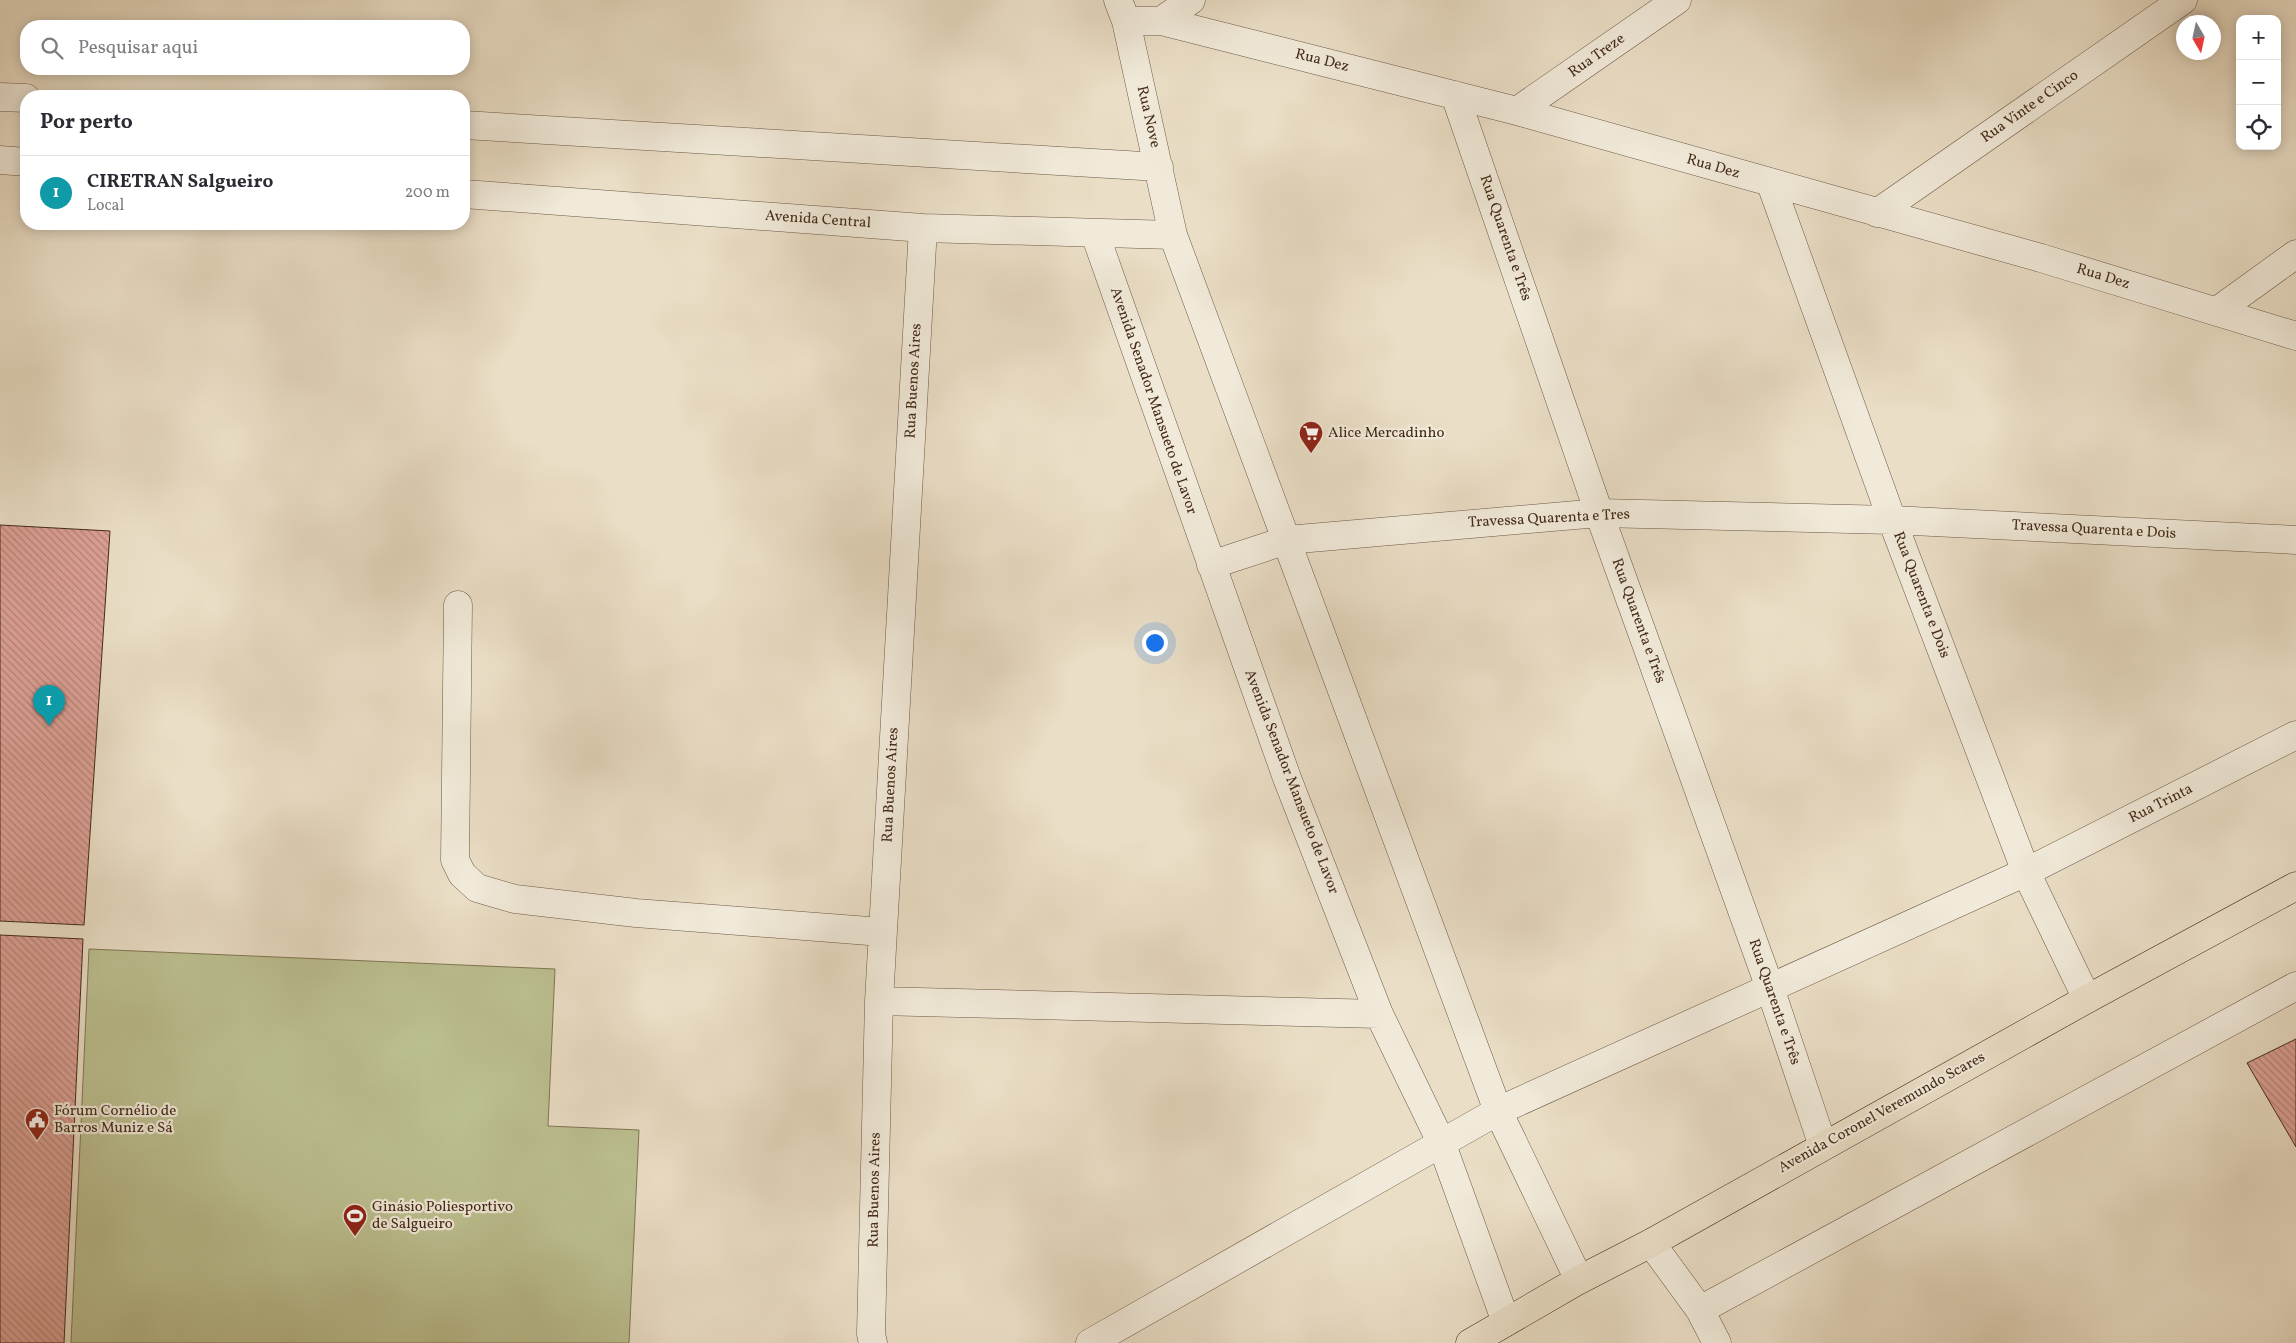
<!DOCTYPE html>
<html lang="pt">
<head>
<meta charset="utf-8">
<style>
	:root { --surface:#fff; --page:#f2f2f3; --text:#2b2b33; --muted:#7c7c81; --line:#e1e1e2; --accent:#db2777 }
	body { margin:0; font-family:Vollkorn,serif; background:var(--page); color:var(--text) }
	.controls { position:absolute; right:15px; top:15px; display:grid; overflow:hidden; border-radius:10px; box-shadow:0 2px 12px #0003 }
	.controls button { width:45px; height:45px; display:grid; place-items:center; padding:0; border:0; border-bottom:1px solid var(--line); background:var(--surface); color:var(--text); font:25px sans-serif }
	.compass { position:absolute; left:2176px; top:15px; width:45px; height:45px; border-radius:50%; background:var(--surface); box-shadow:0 2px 12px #0003; rotate:171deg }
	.you { position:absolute; left:1154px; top:642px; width:18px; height:18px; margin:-12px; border:4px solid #fff; border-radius:50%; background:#1a73e8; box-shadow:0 0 0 8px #1a73e833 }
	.badge { display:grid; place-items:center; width:32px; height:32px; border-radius:50%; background:var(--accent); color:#fff; font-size:16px; font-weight:700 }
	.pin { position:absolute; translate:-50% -41px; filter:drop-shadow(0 1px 2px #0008) }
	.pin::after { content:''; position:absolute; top:26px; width:18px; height:15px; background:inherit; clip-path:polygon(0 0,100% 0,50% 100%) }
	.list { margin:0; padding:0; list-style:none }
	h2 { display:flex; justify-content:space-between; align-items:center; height:65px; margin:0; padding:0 20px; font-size:21px }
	h2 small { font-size:16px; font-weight:400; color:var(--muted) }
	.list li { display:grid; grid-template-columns:32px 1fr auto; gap:15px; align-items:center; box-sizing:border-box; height:75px; padding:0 20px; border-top:1px solid var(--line) }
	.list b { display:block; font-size:19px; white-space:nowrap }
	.list p { margin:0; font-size:16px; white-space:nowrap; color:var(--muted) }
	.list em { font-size:16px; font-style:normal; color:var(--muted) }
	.icon { flex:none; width:28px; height:28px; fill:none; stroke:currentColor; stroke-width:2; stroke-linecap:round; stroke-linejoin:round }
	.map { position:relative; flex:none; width:2296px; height:1343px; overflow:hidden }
	.search { position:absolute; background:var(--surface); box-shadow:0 2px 12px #0003; left:20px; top:20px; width:450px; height:55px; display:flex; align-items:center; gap:12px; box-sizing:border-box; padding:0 18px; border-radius:20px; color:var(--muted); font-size:19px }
	.panel { position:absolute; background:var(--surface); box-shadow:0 2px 12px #0003; left:20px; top:90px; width:450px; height:140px; border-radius:20px }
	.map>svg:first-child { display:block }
	.green { fill:#bcc091; stroke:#807654 }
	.building { fill:url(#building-back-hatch); stroke:#432b18 }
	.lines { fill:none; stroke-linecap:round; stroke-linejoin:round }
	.minor-casing { stroke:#6d5844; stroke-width:29 }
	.highway-casing { stroke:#432b18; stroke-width:29 }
	.minor { stroke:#f1eada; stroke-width:28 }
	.highway { stroke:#eadec6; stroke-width:28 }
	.labels { text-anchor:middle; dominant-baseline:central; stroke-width:4.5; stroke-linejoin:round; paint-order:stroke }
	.street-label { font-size:15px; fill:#432b18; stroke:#f1eada }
	.poi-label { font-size:15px; fill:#432b18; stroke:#f1eada; text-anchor:start }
</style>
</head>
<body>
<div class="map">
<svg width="2296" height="1343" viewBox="0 0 2296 1343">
	<defs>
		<pattern id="building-back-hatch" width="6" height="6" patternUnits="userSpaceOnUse" patternTransform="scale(1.25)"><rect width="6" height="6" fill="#dca095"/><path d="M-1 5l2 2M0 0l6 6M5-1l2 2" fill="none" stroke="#b48379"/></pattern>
	</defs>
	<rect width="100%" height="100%" fill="#eadec6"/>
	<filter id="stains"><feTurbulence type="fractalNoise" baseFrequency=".004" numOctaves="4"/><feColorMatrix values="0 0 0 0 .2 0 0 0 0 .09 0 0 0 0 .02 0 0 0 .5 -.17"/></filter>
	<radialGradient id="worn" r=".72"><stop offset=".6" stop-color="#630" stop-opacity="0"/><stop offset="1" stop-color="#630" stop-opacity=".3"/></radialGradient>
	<path class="green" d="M 89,949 L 555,969 L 548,1126 L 639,1130 L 629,1343 L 71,1343 Z"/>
	<path class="building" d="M 0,525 L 110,531 L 84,925 L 0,921 Z
		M 0,935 L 83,939 L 64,1343 L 0,1343 Z
		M 2296,1039 L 2296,1147 L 2247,1063 Z"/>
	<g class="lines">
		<defs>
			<path id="minor" d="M 1118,0 L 1126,21 L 1173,235 L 1498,1111 L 1579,1280
				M 1126,21 L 1161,21 L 1517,111 L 2041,258 L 2296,336
				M 1161,21 L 1191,0
				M 1455,95 L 1599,513 L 1770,988 L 1823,1146
				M 0,97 L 26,98
				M 1517,111 L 1677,0
				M 464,125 L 1159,167
				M 0,160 L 26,162
				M 1771,184 L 1892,520 L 2026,872 L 2087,999
				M 464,194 L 923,228 L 1173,235
				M 1877,213 L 2183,0
				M 1095,234 L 1287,778 L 1379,1014 L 1441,1142 L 1506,1322
				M 2217,311 L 2296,254
				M 1211,565 L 1287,540 L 1599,513 L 1892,520 L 2296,540
				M 458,605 L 455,860 L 462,874 L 477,888 L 515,899 L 636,913 L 882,932
				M 879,1001 L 1379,1014
				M 1651,1243 L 1700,1310 L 1717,1343
				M 1700,1310 L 2296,986
				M 873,1343 L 871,1334 L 879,1001 L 923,228
				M 1090,1343 L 1498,1111 L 2026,872 L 2296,735"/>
			<path id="highway" d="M 1470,1343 L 1579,1280 L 1651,1243 L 2087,999 L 2296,886"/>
		</defs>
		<use href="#minor" class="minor-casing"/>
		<use href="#highway" class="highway-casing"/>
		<use href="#minor" class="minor"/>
		<use href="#highway" class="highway"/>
	</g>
	<defs>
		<symbol id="supermarket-pin" viewBox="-11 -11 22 30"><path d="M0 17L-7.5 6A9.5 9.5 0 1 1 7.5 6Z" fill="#8f2418" stroke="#f1eada"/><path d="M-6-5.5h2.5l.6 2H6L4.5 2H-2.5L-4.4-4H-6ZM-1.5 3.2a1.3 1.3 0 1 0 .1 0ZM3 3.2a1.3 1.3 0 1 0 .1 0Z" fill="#fff"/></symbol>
		<symbol id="civic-pin" viewBox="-11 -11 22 30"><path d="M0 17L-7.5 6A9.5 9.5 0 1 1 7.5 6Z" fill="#8f2418" stroke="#f1eada"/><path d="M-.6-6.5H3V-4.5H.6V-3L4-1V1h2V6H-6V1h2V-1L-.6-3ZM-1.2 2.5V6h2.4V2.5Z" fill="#fff"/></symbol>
		<symbol id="stadium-pin" viewBox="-11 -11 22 30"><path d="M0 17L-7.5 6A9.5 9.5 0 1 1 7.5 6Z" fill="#8f2418" stroke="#f1eada"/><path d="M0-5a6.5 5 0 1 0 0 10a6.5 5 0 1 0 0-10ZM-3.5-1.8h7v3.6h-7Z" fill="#fff"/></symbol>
	</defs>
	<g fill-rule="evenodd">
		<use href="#supermarket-pin" x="1297" y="419" width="28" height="38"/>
		<use href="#civic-pin" x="23" y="1106" width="28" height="38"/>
		<use href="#stadium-pin" x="341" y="1202" width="28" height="38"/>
	</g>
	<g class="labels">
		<g class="street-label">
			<text transform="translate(1597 56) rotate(-35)">Rua Treze</text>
			<text transform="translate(1322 61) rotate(14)">Rua Dez</text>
			<text transform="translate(2030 107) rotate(-35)">Rua Vinte e Cinco</text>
			<text transform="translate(1148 117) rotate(77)">Rua Nove</text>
			<text transform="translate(1713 167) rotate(16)">Rua Dez</text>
			<text transform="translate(818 220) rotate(4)">Avenida Central</text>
			<text transform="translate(1505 238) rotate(71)">Rua Quarenta e Três</text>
			<text transform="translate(2103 277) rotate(17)">Rua Dez</text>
			<text transform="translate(914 381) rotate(-87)">Rua Buenos Aires</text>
			<text transform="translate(1153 401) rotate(71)">Avenida Senador Mansueto de Lavor</text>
			<text transform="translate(1549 519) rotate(-3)">Travessa Quarenta e Tres</text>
			<text transform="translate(2094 530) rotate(3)">Travessa Quarenta e Dois</text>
			<text transform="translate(1921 595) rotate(69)">Rua Quarenta e Dois</text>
			<text transform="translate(1638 621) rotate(70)">Rua Quarenta e Três</text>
			<text transform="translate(1291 782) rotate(69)">Avenida Senador Mansueto de Lavor</text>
			<text transform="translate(891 785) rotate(-87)">Rua Buenos Aires</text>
			<text transform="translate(2161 804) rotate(-27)">Rua Trinta</text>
			<text transform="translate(1774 1002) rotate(71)">Rua Quarenta e Três</text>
			<text transform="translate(1882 1113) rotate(-29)">Avenida Coronel Veremundo Scares</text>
			<text transform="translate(875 1190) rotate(-89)">Rua Buenos Aires</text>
		</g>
		<g class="poi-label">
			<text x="1328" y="433">Alice Mercadinho</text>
			<text x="54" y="1111">Fórum Cornélio de<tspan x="54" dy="17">Barros Muniz e Sá</tspan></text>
			<text x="372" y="1207">Ginásio Poliesportivo<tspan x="372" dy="17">de Salgueiro</tspan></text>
		</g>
	</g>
	<rect width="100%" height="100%" filter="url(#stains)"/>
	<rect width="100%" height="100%" fill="url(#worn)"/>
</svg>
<div class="controls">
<button>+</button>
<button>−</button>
<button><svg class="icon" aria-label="locate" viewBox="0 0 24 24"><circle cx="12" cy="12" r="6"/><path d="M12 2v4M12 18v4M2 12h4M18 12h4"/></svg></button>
</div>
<svg class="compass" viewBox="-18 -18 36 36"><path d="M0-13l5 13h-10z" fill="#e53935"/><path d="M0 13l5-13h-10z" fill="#7c7c81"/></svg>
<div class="you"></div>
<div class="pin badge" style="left:49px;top:726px;background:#0f9aa8">1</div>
<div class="search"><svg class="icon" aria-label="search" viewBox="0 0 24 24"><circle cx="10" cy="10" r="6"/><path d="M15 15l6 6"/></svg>Pesquisar aqui</div>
<section class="panel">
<h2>Por perto<small></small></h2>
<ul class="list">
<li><span class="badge" style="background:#0f9aa8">1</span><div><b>CIRETRAN Salgueiro</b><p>Local</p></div><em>200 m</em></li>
</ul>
</section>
</div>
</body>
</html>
